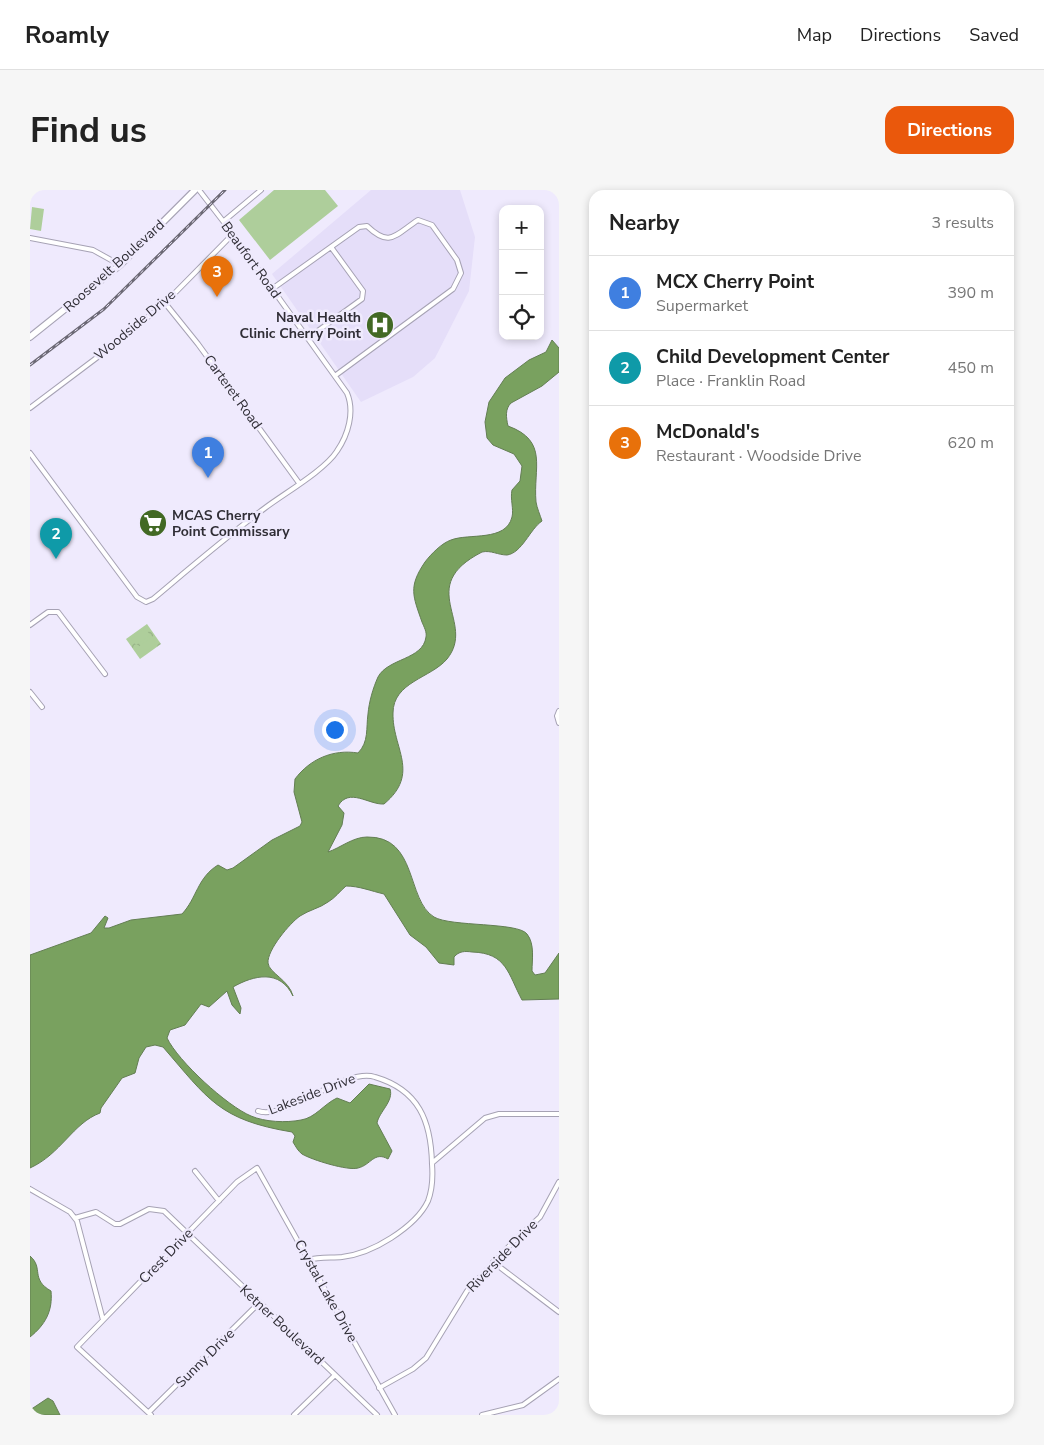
<!DOCTYPE html>
<html lang="en">
<head>
<meta charset="utf-8">
<style>
	:root { --surface:#fff; --page:#f6f6f6; --text:#222; --muted:#767676; --line:#e0e0e0; --accent:#ea580c }
	body { margin:0; font-family:"Nunito Sans",sans-serif; background:var(--page); color:var(--text) }
	.controls { position:absolute; right:15px; top:15px; display:grid; overflow:hidden; border-radius:10px; box-shadow:0 2px 8px #0003 }
	.controls button { width:45px; height:45px; display:grid; place-items:center; padding:0; border:0; border-bottom:1px solid var(--line); background:var(--surface); color:var(--text); font:25px sans-serif }
	.you { position:absolute; left:304px; top:539px; width:18px; height:18px; margin:-12px; border:4px solid #fff; border-radius:50%; background:#1a73e8; box-shadow:0 0 0 8px #1a73e833 }
	.badge { display:grid; place-items:center; width:32px; height:32px; border-radius:50%; background:var(--accent); color:#fff; font-size:16px; font-weight:700 }
	.pin { position:absolute; translate:-50% -41px; filter:drop-shadow(0 1px 2px #0008) }
	.pin::after { content:''; position:absolute; top:26px; width:18px; height:15px; background:inherit; clip-path:polygon(0 0,100% 0,50% 100%) }
	.list { margin:0; padding:0; list-style:none }
	h2 { display:flex; justify-content:space-between; align-items:center; height:65px; margin:0; padding:0 20px; font-size:21px }
	h2 small { font-size:16px; font-weight:400; color:var(--muted) }
	.list li { display:grid; grid-template-columns:32px 1fr auto; gap:15px; align-items:center; box-sizing:border-box; height:75px; padding:0 20px; border-top:1px solid var(--line) }
	.list b { display:block; font-size:19px; white-space:nowrap }
	.list p { margin:0; font-size:16px; white-space:nowrap; color:var(--muted) }
	.list em { font-size:16px; font-style:normal; color:var(--muted) }
	.icon { flex:none; width:28px; height:28px; fill:none; stroke:currentColor; stroke-width:2; stroke-linecap:round; stroke-linejoin:round }
	.map { position:relative; flex:none; width:529px; height:1225px; overflow:hidden; border-radius:15px }
	header { display:flex; align-items:center; gap:30px; box-sizing:border-box; height:70px; padding:0 25px; background:var(--surface); border-bottom:1px solid var(--line) }
	header strong { font-size:24px }
	nav { display:flex; gap:28px; margin-inline-start:auto; font-size:18px }
	.intro { display:flex; align-items:center; justify-content:space-between; box-sizing:border-box; height:120px; padding:0 30px }
	h1 { margin:0; font-size:35px }
	.button { padding:12px 22px; border-radius:15px; background:var(--accent); color:#fff; font-size:18px; font-weight:700 }
	main { display:flex; gap:30px; padding:0 30px }
	aside { flex:1; background:var(--surface); border-radius:15px; box-shadow:0 2px 8px #0003 }
	.map>svg:first-child { display:block }
	.built { fill:#e5def9 }
	.forest { fill:url(#forest-crowns) }
	.garden { fill:#aece9b }
	.water { fill:#79a15f; stroke:#637e53 }
	.lines { fill:none; stroke-linecap:round; stroke-linejoin:round }
	.street-casing { stroke:#a6a2b4; stroke-width:6 }
	.secondary-casing { stroke:#a6a2b4; stroke-width:8 }
	.street { stroke:#fff; stroke-width:4 }
	.secondary { stroke:#fff; stroke-width:5.5 }
	.rail-casing { stroke:#6b6874; stroke-width:3 }
	.rail { stroke:#efeafd; stroke-width:1; stroke-dasharray:4; stroke-linecap:butt }
	.labels { text-anchor:middle; dominant-baseline:central; stroke-width:5; stroke-linejoin:round; paint-order:stroke }
	.street-label { font-size:14px; fill:#302e36; stroke:#efeafd }
	.poi-label { font-size:14px; font-weight:bold; fill:#302e36; stroke:#efeafd; text-anchor:end }
</style>
</head>
<body>
<header>
<strong>Roamly</strong>
<nav><a>Map</a><a>Directions</a><a>Saved</a></nav>
</header>
<div class="intro"><h1>Find us</h1><a class="button">Directions</a></div>
<main>
<div class="map">
<svg width="529" height="1225" viewBox="0 0 529 1225">
	<defs>
		<pattern id="forest-crowns" width="20" height="18" patternUnits="userSpaceOnUse" patternTransform="scale(1.25)"><rect width="20" height="18" fill="#aece9b"/><path d="M2 6a3 3 0 1 1 6 0M12 15a3 3 0 1 1 6 0" fill="none" stroke="#96b186"/></pattern>
	</defs>
	<rect width="100%" height="100%" fill="#efeafd"/>
	<path class="built" d="M 341,0 L 430,0 L 445,47 L 439,101 L 405,168 L 383,187 L 331,212 L 242,84 Z"/>
	<path class="forest" d="M 117,434 L 131,454 L 110,469 L 96,449 Z"/>
	<path class="garden" d="M 244,0 L 295,0 L 308,16 L 240,70 L 209,30 Z
		M 2,17 L 14,19 L 11,41 L 0,39 Z
		M 115,438 L 120,445 L 106,455 L 101,449 Z
		M 122,447 L 126,454 L 113,464 L 108,457 Z"/>
	<path class="water" d="M 522,150 L 529,158 L 529,182 L 512,196 L 481,213 C 475,219 476,227 478,236 C 519,251 503,278 506,312 C 507,318 510,325 512,331 C 500,339 492,363 477,365 C 468,365 461,360 452,362 C 384,397 447,432 417,469 C 401,488 363,492 363,523 C 362,558 391,583 354,614 C 339,615 319,597 308,616 L 314,623 L 312,635 L 298,662 C 310,658 323,647 337,647 C 388,646 376,710 404,727 C 421,737 488,732 497,744 C 505,754 502,770 502,781 L 505,785 L 515,783 L 529,763 L 529,809 L 492,810 C 478,784 477,763 442,762 C 435,761 429,761 424,767 L 424,775 L 409,773 L 396,757 L 380,745 L 354,704 C 341,701 329,696 316,696 C 310,701 305,708 298,712 C 290,718 279,720 270,726 C 260,733 237,760 238,773 C 239,783 259,790 263,806 C 250,779 224,785 203,797 L 211,818 L 210,824 L 202,815 L 197,801 L 179,817 L 171,814 L 155,835 L 140,840 L 137,848 C 148,871 197,916 221,926 C 235,932 256,933 271,930 C 285,928 294,914 307,908 L 320,913 L 339,894 L 360,899 C 364,911 349,922 347,933 L 362,961 L 358,969 C 344,961 341,975 328,978 C 318,981 282,970 272,964 C 268,961 266,957 263,952 L 265,946 L 262,942 C 189,930 178,909 133,857 L 125,855 L 116,857 L 109,868 L 105,883 L 92,888 L 71,918 L 70,923 C 43,933 31,964 0,978 L 0,765 L 61,743 L 75,726 L 78,728 L 74,738 L 79,738 L 101,730 L 152,724 C 167,708 167,688 188,675 L 197,680 L 203,678 L 242,650 L 270,636 L 272,632 L 264,602 L 265,589 C 280,569 303,559 328,563 C 339,552 336,538 338,524 C 339,512 343,498 348,487 C 358,468 393,470 396,447 C 397,442 394,437 392,432 C 383,406 378,397 395,372 C 401,364 412,353 421,350 C 439,343 476,352 482,327 C 484,319 480,309 482,300 L 490,291 L 492,276 L 484,264 L 463,255 L 457,248 L 455,232 L 459,212 L 475,188 L 499,170 L 516,162 Z
		M 0,1066 C 14,1078 0,1089 21,1101 C 23,1121 15,1135 0,1147 Z
		M 18,1208 L 23,1211 L 30,1225 L 0,1225 L 0,1220 Z"/>
	<g class="lines">
		<defs>
			<path id="street" d="M 194,31 L 231,0
				M 0,48 L 63,60 L 90,75
				M 242,99 L 329,37 L 337,36 C 360,58 365,45 388,30 L 402,35 L 427,70 L 431,83 L 423,99 L 306,185
				M 135,113 L 168,154 L 269,293
				M 278,148 L 332,109 L 333,101 L 301,57
				M 0,218 L 85,154 L 135,113 L 203,44
				M 0,263 L 107,407 L 116,412 L 123,409 C 160,378 196,347 235,318 C 255,303 295,280 307,261 C 318,245 325,222 317,203 L 203,44 L 169,0
				M 0,435 L 18,422 L 28,422 L 75,484
				M 0,502 L 12,517
				M 529,521 L 527,526 L 529,533
				M 228,921 C 256,931 314,877 345,887 C 389,900 401,931 402,974 C 403,987 403,998 398,1011 C 391,1026 375,1039 361,1048 C 347,1057 329,1065 312,1067 C 301,1068 289,1067 278,1070
				M 402,973 L 455,928 L 469,924 L 529,924
				M 165,981 L 189,1011
				M 0,999 L 40,1022 L 47,1031 L 73,1130
				M 45,1028 L 66,1022 L 85,1034 L 90,1034 L 119,1019 L 134,1021 L 347,1225
				M 463,1072 L 529,1122
				M 349,1198 L 383,1179 L 396,1168 L 437,1101 L 484,1051 L 510,1027 L 529,992
				M 119,1222 L 229,1113
				M 121,1225 L 47,1157 L 207,992 L 227,978 L 365,1225
				M 264,1225 L 305,1185
				M 452,1225 L 493,1215 L 529,1189"/>
			<path id="secondary" d="M 0,147 L 90,75 L 165,0"/>
		</defs>
		<use href="#street" class="street-casing"/>
		<use href="#secondary" class="secondary-casing"/>
		<use href="#street" class="street"/>
		<use href="#secondary" class="secondary"/>
		<defs>
			<path id="rail" d="M 0,175 L 74,119 L 195,0"/>
		</defs>
		<use href="#rail" class="rail-casing"/>
		<use href="#rail" class="rail"/>
	</g>
	<defs>
		<symbol id="hospital-disc" viewBox="-11 -11 22 22"><circle r="9.5" fill="#426924" stroke="#efeafd"/><path d="M-5-5h3v3.5h4V-5h3V5h-3V1.5h-4V5h-3Z" fill="#fff"/></symbol>
		<symbol id="supermarket-disc" viewBox="-11 -11 22 22"><circle r="9.5" fill="#426924" stroke="#efeafd"/><path d="M-6-5.5h2.5l.6 2H6L4.5 2H-2.5L-4.4-4H-6ZM-1.5 3.2a1.3 1.3 0 1 0 .1 0ZM3 3.2a1.3 1.3 0 1 0 .1 0Z" fill="#fff"/></symbol>
	</defs>
	<g fill-rule="evenodd">
		<use href="#hospital-disc" x="334" y="119" width="32" height="32"/>
		<use href="#supermarket-disc" x="107" y="317" width="32" height="32"/>
	</g>
	<g class="labels">
		<g class="street-label">
			<text transform="translate(221 70) rotate(54)">Beaufort Road</text>
			<text transform="translate(84 76) rotate(-42)">Roosevelt Boulevard</text>
			<text transform="translate(105 135) rotate(-40)">Woodside Drive</text>
			<text transform="translate(203 202) rotate(54)">Carteret Road</text>
			<text transform="translate(282 904) rotate(-21)">Lakeside Drive</text>
			<text transform="translate(136 1066) rotate(-46)">Crest Drive</text>
			<text transform="translate(472 1066) rotate(-46)">Riverside Drive</text>
			<text transform="translate(296 1101) rotate(61)">Crystal Lake Drive</text>
			<text transform="translate(252 1135) rotate(43)">Ketner Boulevard</text>
			<text transform="translate(175 1168) rotate(-45)">Sunny Drive</text>
		</g>
		<g class="poi-label">
			<text x="331" y="127">Naval Health<tspan x="331" dy="16">Clinic Cherry Point</tspan></text>
			<text x="142" y="325" text-anchor="start">MCAS Cherry<tspan x="142" dy="16">Point Commissary</tspan></text>
		</g>
	</g>
</svg>
<div class="controls">
<button>+</button>
<button>−</button>
<button><svg class="icon" aria-label="locate" viewBox="0 0 24 24"><circle cx="12" cy="12" r="6"/><path d="M12 2v4M12 18v4M2 12h4M18 12h4"/></svg></button>
</div>
<div class="you"></div>
<div class="pin badge" style="left:178px;top:288px;background:#3f7fe0">1</div>
<div class="pin badge" style="left:26px;top:369px;background:#0f9aa8">2</div>
<div class="pin badge" style="left:187px;top:107px;background:#e8710a">3</div>
</div>
<aside>
<h2>Nearby<small>3 results</small></h2>
<ul class="list">
<li><span class="badge" style="background:#3f7fe0">1</span><div><b>MCX Cherry Point</b><p>Supermarket</p></div><em>390 m</em></li>
<li><span class="badge" style="background:#0f9aa8">2</span><div><b>Child Development Center</b><p>Place · Franklin Road</p></div><em>450 m</em></li>
<li><span class="badge" style="background:#e8710a">3</span><div><b>McDonald's</b><p>Restaurant · Woodside Drive</p></div><em>620 m</em></li>
</ul>
</aside>
</main>
</body>
</html>
